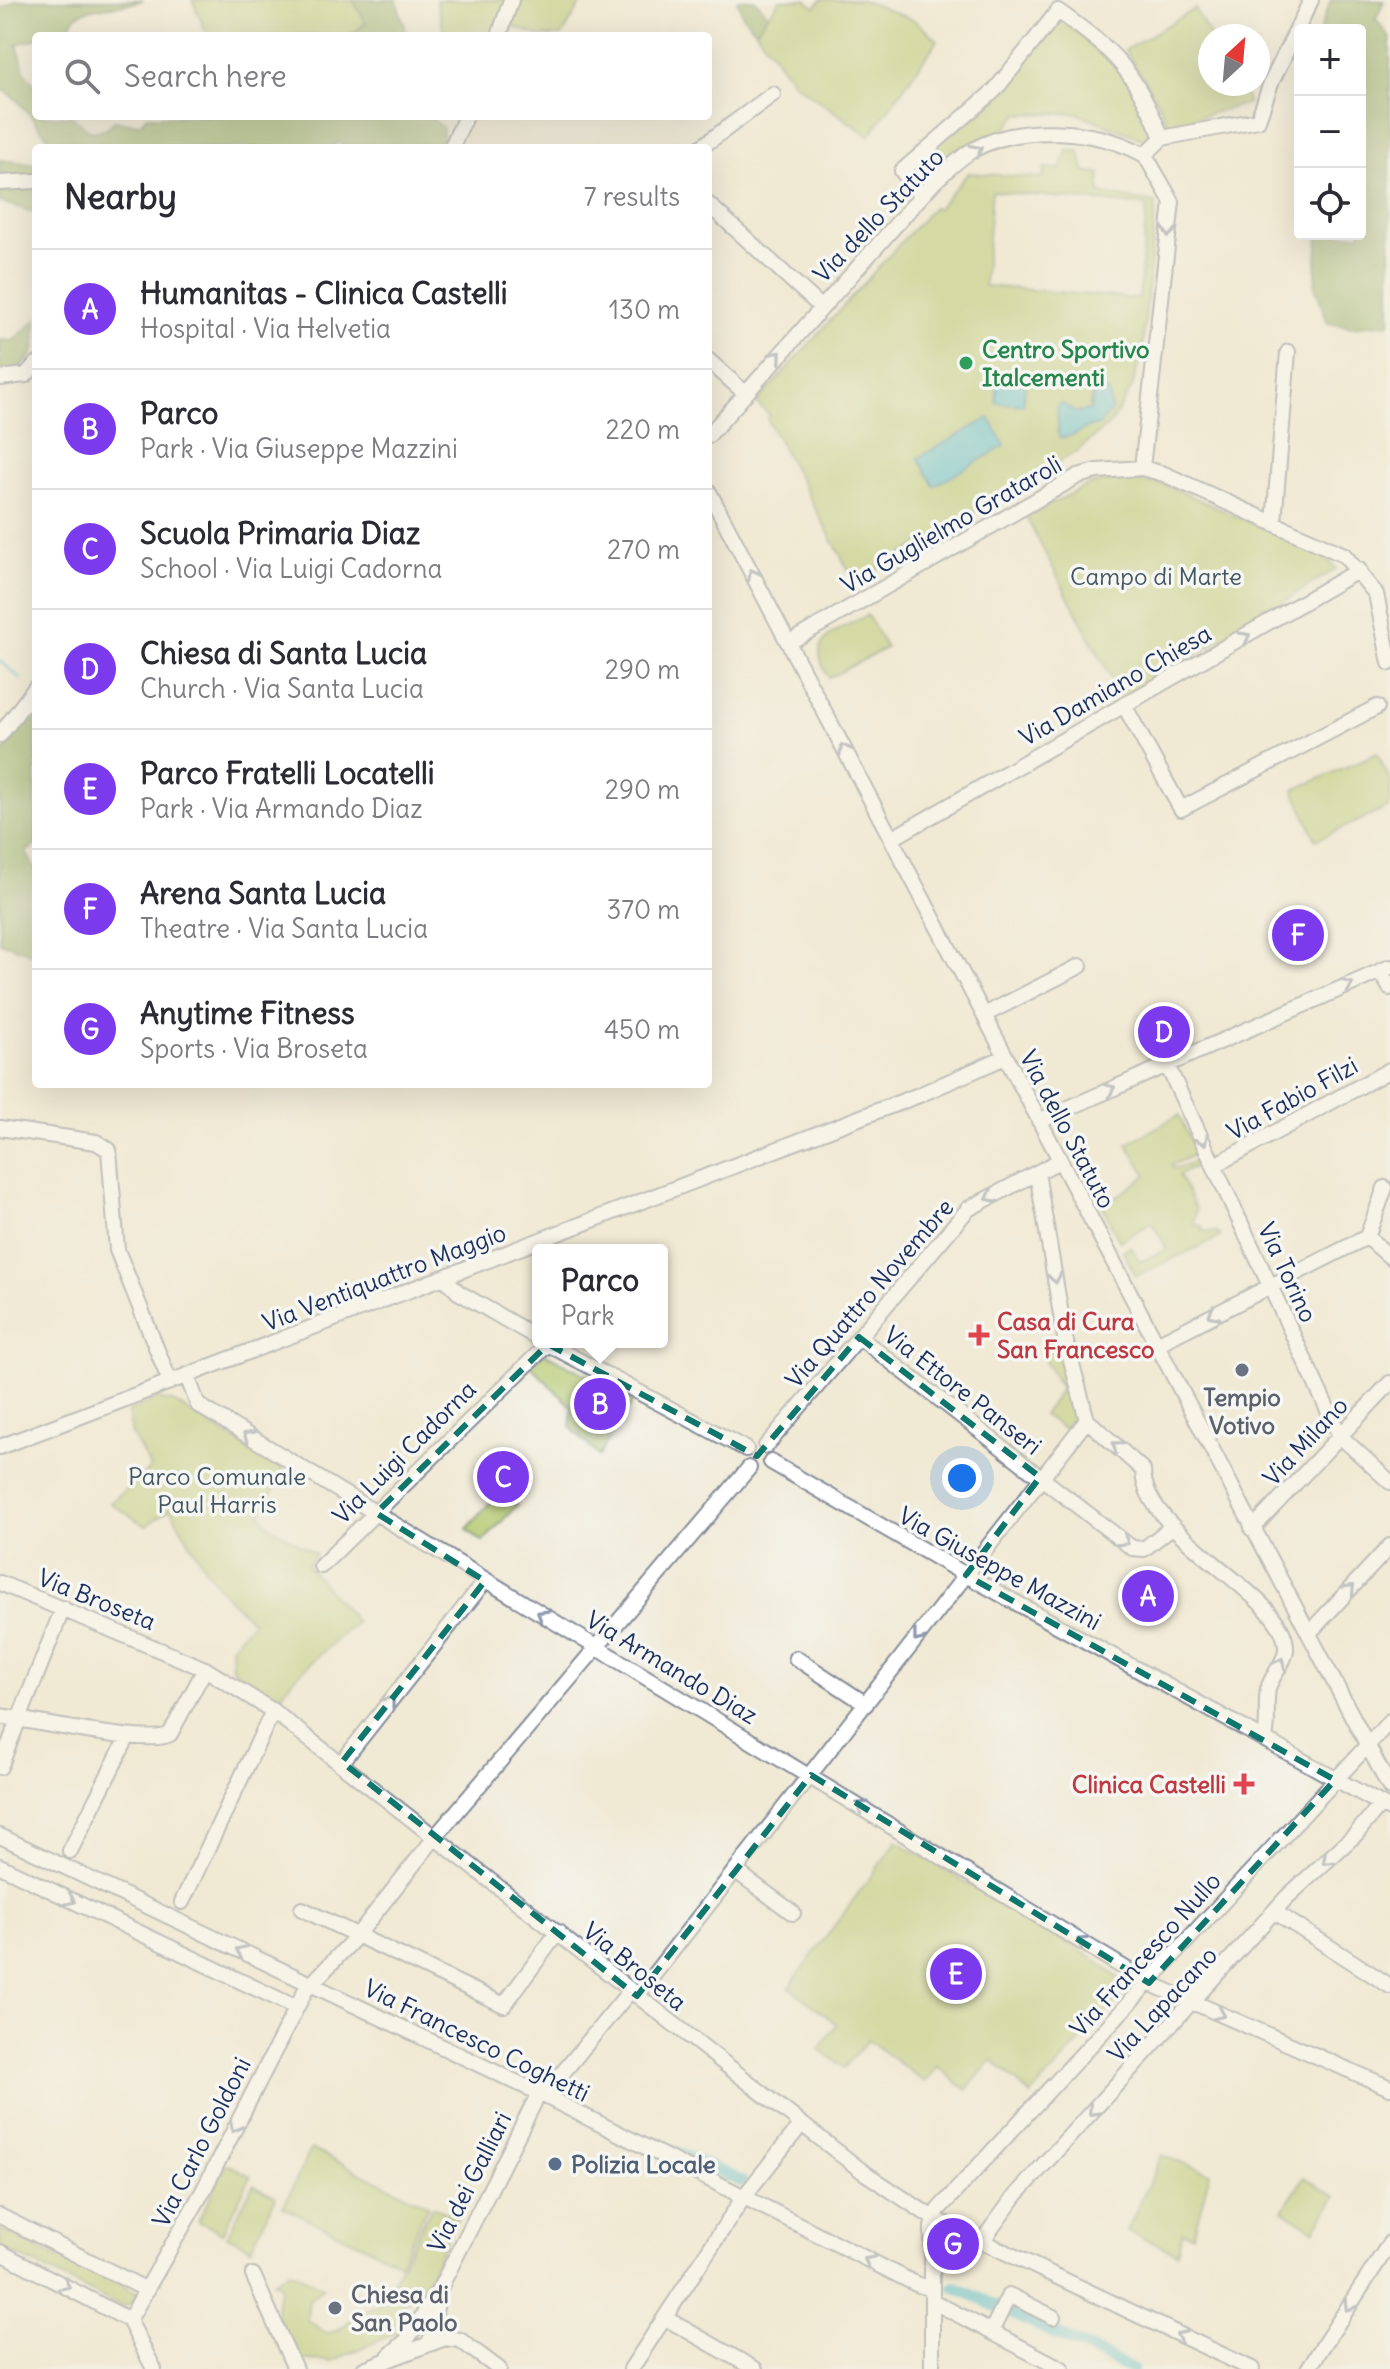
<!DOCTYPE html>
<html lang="en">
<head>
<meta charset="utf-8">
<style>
	:root { --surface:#fff; --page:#f7f7f7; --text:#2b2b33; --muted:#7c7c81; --line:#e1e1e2; --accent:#7c3aed }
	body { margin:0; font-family:Delius,sans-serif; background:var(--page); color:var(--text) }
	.controls { position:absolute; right:24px; top:24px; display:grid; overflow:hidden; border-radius:8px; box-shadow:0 8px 32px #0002 }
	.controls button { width:72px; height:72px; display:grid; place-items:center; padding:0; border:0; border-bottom:2px solid var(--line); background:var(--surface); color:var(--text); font:40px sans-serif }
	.compass { position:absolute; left:1198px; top:24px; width:72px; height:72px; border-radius:50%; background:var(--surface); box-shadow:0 8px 32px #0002; rotate:26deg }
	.you { position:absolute; left:962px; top:1478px; width:28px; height:28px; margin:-20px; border:6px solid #fff; border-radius:50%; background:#1a73e8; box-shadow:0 0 0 12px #1a73e833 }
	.badge { display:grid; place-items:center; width:52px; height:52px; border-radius:50%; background:var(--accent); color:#fff; font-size:26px; font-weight:700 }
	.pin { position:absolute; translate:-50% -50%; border:4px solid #fff; box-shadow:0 2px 8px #0006 }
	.popup { position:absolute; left:532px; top:1244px; width:136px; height:104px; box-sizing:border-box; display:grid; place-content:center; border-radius:8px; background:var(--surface); filter:drop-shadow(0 2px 6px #0005); font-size:26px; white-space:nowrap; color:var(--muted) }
	.popup b { font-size:30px; color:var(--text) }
	.popup::after { content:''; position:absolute; left:50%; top:100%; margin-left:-16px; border:16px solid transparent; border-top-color:var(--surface) }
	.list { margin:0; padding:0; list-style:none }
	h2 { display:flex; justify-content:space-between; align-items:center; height:104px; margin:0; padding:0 32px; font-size:34px }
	h2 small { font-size:26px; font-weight:400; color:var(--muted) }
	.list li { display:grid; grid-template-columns:52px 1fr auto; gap:24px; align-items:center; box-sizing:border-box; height:120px; padding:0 32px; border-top:2px solid var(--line) }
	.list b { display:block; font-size:30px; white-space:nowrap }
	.list p { margin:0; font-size:26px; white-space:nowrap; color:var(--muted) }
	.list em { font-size:26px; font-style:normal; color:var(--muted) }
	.icon { flex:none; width:44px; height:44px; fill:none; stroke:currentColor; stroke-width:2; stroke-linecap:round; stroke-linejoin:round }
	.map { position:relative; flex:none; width:1390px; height:2369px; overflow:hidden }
	.search { position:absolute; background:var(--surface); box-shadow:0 8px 32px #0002; left:32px; top:32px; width:680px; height:88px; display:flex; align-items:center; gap:20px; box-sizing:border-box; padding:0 28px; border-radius:8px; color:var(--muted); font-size:30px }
	.panel { position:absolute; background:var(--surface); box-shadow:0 8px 32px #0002; left:32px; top:144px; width:680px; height:944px; border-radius:8px }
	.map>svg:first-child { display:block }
	.green { fill:#b3c86c; stroke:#677c65; stroke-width:2; fill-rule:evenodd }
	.forest { fill:#8eac60; stroke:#546e5f; stroke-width:2 }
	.water { fill:#53bdcf; stroke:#377696; stroke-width:2 }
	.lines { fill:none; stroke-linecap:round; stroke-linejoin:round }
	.stream { stroke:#53bdcf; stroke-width:3 }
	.canal { stroke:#53bdcf; stroke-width:12 }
	.minor-casing { stroke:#868c99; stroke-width:18 }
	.minor { stroke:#fff; stroke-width:14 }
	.oneway { stroke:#8d97ae }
	.marked { fill:none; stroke:#0f766e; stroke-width:6; stroke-dasharray:16 10; stroke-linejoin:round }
	.leisure-dot { fill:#2e9e5b; stroke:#f6f6f2; stroke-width:3 }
	.health-dot { fill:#e0444e; stroke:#f6f6f2; stroke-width:3 }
	.worship-dot { fill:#6b7280; stroke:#f6f6f2; stroke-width:3 }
	.service-dot { fill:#5c6f8a; stroke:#f6f6f2; stroke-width:3 }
	.labels { text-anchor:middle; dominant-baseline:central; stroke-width:7; stroke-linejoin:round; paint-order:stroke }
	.street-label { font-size:24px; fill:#1b2f5e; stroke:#f6f6f2 }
	.leisure-label { font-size:24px; font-weight:bold; fill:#27864d; stroke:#f6f6f2; text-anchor:start }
	.park-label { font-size:24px; fill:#415562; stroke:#f6f6f2 }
	.health-label { font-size:24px; font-weight:bold; fill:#be3a42; stroke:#f6f6f2; text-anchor:start }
	.worship-label { font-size:24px; font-weight:bold; fill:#5b616d; stroke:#f6f6f2 }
	.service-label { font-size:24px; font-weight:bold; fill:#4e5e75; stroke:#f6f6f2; text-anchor:start }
</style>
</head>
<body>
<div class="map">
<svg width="1390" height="2369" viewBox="0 0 1390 2369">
	<rect width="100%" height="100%" fill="#f6f6f2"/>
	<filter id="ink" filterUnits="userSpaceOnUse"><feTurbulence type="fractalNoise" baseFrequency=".0125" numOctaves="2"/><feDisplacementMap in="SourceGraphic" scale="16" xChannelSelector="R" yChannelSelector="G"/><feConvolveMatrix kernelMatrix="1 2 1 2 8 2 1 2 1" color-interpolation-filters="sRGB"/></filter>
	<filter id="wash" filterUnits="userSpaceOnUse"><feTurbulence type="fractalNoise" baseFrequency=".006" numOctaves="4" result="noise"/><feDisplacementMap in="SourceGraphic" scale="32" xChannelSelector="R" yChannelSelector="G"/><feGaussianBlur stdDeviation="1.8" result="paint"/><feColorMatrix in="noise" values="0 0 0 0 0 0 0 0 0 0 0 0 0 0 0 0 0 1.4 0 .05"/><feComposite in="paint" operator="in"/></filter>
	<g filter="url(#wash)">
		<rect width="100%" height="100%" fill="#f0e9d4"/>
		<path class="green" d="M 192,0 L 353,0 L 366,23 L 349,36 L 208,36 Z
			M 436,0 L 583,0 L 562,36 L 539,36 L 513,26 L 509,36 L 445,36 Z
			M 780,0 L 806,0 L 815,7 L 821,0 L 862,0 L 914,20 L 938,40 L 869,136 L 793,82 L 756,31 Z
			M 1195,9 L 1210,36 L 1210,84 L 1238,84 L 1249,103 L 1169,125 L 1154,95 L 1125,50 Z
			M 1056,17 L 1117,61 L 1153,128 L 1150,142 L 1077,113 L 1018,114 L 1006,129 L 957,150 L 920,181 L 911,173 L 912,169 Z
			M 1066,151 L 1080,151 L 1084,172 L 1100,173 L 1100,194 L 1156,203 L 1142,351 L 1132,387 L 1111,423 L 1076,452 L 855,582 L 767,419 L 770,415 L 756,403 L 933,207 L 937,209 L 968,173 L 1043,178 L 1044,168 L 1061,169 ZM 992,191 L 1147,206 L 1139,299 L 984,286 ZM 1100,388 L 1109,392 L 1089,425 L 1074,435 L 1057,433 L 1059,420 L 1090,410 L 1090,399 Z
			M 1127,479 L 1166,485 L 1325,556 L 1336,569 L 1123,700 L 1026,517 L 1088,485 Z
			M 867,615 L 886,648 L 829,678 C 804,637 835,633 867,615 Z
			M 1377,753 L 1390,780 L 1390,807 L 1316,840 L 1294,790 Z
			M 1179,1115 L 1196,1154 L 1171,1165 L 1175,1169 L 1204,1157 L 1206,1164 L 1188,1169 L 1179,1176 L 1196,1209 L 1194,1225 L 1202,1226 L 1203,1231 L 1217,1232 L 1220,1237 L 1136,1276 L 1123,1251 L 1131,1247 L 1140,1262 L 1167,1249 L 1152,1223 L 1119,1241 L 1100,1200 L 1115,1198 L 1147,1175 L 1127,1144 Z
			M 1061,1346 L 1075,1408 L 1074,1417 L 1064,1429 L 1043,1415 L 1061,1389 L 1040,1353 Z
			M 544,1353 L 634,1400 L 599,1456 L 570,1427 L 572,1407 L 530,1365 Z
			M 157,1399 L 173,1402 L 284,1470 L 261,1514 L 268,1525 L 316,1554 L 307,1565 L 356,1622 L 293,1679 L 279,1699 L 232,1668 L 231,1646 L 253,1621 C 214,1592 195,1550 170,1509 L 146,1526 L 110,1503 L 151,1468 L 132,1435 L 128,1412 Z
			M 499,1492 L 517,1505 L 483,1542 L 467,1529 Z
			M 897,1841 L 1097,1961 L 1130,1987 L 1031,2095 L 992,2060 L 966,2090 L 937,2066 L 925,2082 L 868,2040 L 844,2068 L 819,2049 L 837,2024 L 789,1987 Z
			M 311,2149 L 428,2205 L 400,2263 L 283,2207 Z
			M 1162,2155 L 1210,2173 L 1193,2235 L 1182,2232 L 1177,2253 L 1127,2231 Z
			M 227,2164 L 251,2176 L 222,2233 L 198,2221 Z
			M 1304,2177 L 1336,2197 L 1314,2230 L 1283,2210 Z
			M 253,2185 L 276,2197 L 251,2248 L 227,2236 Z
			M 432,2206 L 457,2218 L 423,2288 L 396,2310 L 403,2330 L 332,2361 L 303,2360 C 284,2331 268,2321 281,2286 L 273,2282 L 290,2271 L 323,2287 L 309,2300 L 307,2319 L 326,2333 C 343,2332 346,2321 359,2314 C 370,2307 384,2303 396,2297 L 391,2285 Z
			M 0,2230 L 77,2268 L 80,2263 L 138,2294 L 133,2303 L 121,2307 L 0,2247 Z"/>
		<path class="forest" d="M 16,0 L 143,0 C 123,10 63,0 71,36 L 36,36 L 36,39 L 17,44 L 25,73 L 36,86 L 36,116 L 71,116 L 92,132 L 106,129 L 114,121 L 139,124 L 147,116 L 429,116 L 443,128 L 442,148 L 345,148 L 338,142 L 332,148 L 63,148 C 37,134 27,101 0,88 L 0,9 Z
			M 353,0 L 396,0 L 408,36 L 349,36 L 366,23 Z
			M 737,0 L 755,0 L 768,14 L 756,31 L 743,16 Z
			M 1331,0 L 1384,1 L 1376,19 L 1390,38 L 1390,323 L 1351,327 L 1328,323 L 1315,286 L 1319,234 L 1360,234 L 1360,30 L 1320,30 Z
			M 0,160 L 36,164 L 36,213 L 0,202 Z
			M 36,320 C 36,357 34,361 0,377 L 0,340 L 13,341 Z
			M 36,711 L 36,845 L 26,852 L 36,871 L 36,955 L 0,942 L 0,756 Z"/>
		<path class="water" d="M 998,375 L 1026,378 L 1023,405 L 996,403 Z
			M 1095,389 L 1109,392 L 1111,411 L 1100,425 C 1084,425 1074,439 1059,438 L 1057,407 L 1061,403 L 1075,412 L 1090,410 Z
			M 989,418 L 1005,446 L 934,486 L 918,458 Z"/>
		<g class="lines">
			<path class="stream" d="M 0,661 L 21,679"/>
			<path class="canal" d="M 671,2150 L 741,2181
				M 955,2287 L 1132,2369"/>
		</g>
	</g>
	<g filter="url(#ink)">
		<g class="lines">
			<defs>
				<path id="minor" d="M 499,36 L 511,0
					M 1162,138 L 1258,120 L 1271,83 L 1311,0
					M 451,148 L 466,116
					M 700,148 L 773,94
					M 0,183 L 36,181
					M 921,196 L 902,171 L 995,90 L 1058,11 C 1116,52 1135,71 1162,138 L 1145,155
					M 708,204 L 821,307
					M 708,360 L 745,393
					M 0,378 L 26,375 L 36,364
					M 708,436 L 933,183 C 945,172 957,160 971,151 C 1021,122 1097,129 1145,155 L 1172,202 L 1142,468
					M 708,490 L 1390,1788
					M 1274,522 L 1288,352
					M 790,642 L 1078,476 L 1097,471 L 1142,468 L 1164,474 L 1344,555 L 1376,594 L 1390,663
					M 1124,705 L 1181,809 L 1377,707
					M 0,735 L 36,687
					M 893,838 L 1359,570
					M 1380,971 L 1390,988
					M 984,1015 L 1080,966
					M 1167,1065 L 1340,1436 L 1390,1482
					M 1039,1121 L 1390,967
					M 0,1128 L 96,1142 L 109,1150 L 117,1250 L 170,1382
					M 1215,1165 L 1390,1070
					M 1037,1173 L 1065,1338 L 1087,1420 L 1143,1470 C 1143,1538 1290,1595 1286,1650 C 1285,1663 1271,1676 1268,1689 C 1265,1705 1269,1722 1265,1738
					M 1367,1237 L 1390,1257
					M 444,1277 L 458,1292 L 538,1338
					M 859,1337 L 1132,1548 L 1144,1549 L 1173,1526
					M 544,1342 L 746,1449
					M 1157,1344 L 1367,1237 L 1385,1188
					M 187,1376 L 198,1405 L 1149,1983 L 1390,2088
					M 766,1446 L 968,1209 L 1059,1161
					M 0,1447 L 919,1095 L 1005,1057
					M 771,1462 L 966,1575 L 1390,1809
					M 1252,1529 L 1390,1383
					M 321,1566 L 548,1344
					M 0,1583 L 205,1669 L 273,1711 L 862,2171 L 933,2218 L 1252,2369
					M 1310,1632 L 1390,1546
					M 796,1658 L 866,1704
					M 0,1716 C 29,1720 152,1747 170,1734 L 205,1669
					M 342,1762 L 485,1581
					M 0,1767 L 63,1608
					M 0,1836 L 539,2093 L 916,2284 L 932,2289
					M 70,1851 L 128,1736
					M 0,1866 L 295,2007
					M 736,1871 L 793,1913
					M 182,1902 L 273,1711
					M 302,1909 L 504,2005 L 558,1932
					M 1275,1912 L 1390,1986
					M 637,1996 L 1087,1420
					M 539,2093 L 551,2087 L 630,1991
					M 0,2216 L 147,2290
					M 982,2241 L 1016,2195 L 1287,1897 L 1356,1834 L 1381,1804
					M 0,2252 L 129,2320
					M 253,2275 L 295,2369
					M 932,2301 L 1062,2369
					M 665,2318 L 755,2369
					M 129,2320 L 203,2191 L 305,1991 L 356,1937 L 436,1836 L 749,1468
					M 129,2320 L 154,2369
					M 992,2330 L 1009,2295 L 1053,2317
					M 430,2340 L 438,2333 L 435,2313 L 438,2296
					M 389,2356 L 406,2341 L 438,2292 L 539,2093
					M 364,2369 L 445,2338 L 460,2340 L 499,2369
					M 631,2369 L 745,2195 L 800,2126
					M 932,2369 L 932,2227 L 938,2210 L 1390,1721
					M 1308,2369 L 1390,2243"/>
			</defs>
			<use href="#minor" class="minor-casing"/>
			<use href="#minor" class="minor"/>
		</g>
		<defs><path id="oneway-chevron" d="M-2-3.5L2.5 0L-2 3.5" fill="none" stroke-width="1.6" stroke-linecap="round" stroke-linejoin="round" transform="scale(2)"/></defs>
		<g class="oneway">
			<use href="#oneway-chevron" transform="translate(977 150) rotate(-27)"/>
			<use href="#oneway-chevron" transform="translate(1169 232) rotate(96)"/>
			<use href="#oneway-chevron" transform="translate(777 356) rotate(-49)"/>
			<use href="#oneway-chevron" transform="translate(753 574) rotate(-118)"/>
			<use href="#oneway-chevron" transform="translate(1245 637) rotate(-29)"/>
			<use href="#oneway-chevron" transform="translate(844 749) rotate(-118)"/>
			<use href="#oneway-chevron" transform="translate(1348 985) rotate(-24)"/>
			<use href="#oneway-chevron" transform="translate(1110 1089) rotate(-24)"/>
			<use href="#oneway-chevron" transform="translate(1203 1140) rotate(64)"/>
			<use href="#oneway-chevron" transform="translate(991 1197) rotate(152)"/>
			<use href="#oneway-chevron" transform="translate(1055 1278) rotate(80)"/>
			<use href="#oneway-chevron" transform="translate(1213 1314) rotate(152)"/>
			<use href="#oneway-chevron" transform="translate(248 1436) rotate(-149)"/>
			<use href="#oneway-chevron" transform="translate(1117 1446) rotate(-142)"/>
			<use href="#oneway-chevron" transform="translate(1124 1541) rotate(33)"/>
			<use href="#oneway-chevron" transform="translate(1350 1589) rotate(-47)"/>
			<use href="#oneway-chevron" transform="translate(542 1615) rotate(-149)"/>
			<use href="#oneway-chevron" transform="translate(918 1637) rotate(128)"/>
			<use href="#oneway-chevron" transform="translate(1280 1663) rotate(-64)"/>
			<use href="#oneway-chevron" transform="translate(390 1701) rotate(-52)"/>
			<use href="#oneway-chevron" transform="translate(861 1806) rotate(-148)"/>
			<use href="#oneway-chevron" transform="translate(1327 1860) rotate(137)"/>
			<use href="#oneway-chevron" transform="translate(70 1900) rotate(26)"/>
			<use href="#oneway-chevron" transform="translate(1082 1942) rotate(-149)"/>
			<use href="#oneway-chevron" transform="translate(241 1951) rotate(-154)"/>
			<use href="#oneway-chevron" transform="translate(1220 2014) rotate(24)"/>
			<use href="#oneway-chevron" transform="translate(1093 2111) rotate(133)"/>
			<use href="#oneway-chevron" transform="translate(235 2127) rotate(116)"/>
			<use href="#oneway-chevron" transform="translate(869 2261) rotate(-153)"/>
			<use href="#oneway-chevron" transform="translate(65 2285) rotate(27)"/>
			<use href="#oneway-chevron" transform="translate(1349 2306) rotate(123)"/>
			<use href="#oneway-chevron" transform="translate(1181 2336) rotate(-155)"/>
		</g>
	</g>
	<path d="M0 0H1390V2369H0ZM 859,1337 L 1040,1477 L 966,1575 L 1335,1780 L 1149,1983 L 811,1775 L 637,1996 L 342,1762 L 485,1581 L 376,1513 L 548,1344 L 757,1456 Z" fill="#f0e9d4" fill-opacity=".55" fill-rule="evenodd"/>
	<path class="marked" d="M 859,1337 L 1040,1477 L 966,1575 L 1335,1780 L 1149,1983 L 811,1775 L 637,1996 L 342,1762 L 485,1581 L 376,1513 L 548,1344 L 757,1456 Z"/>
	<circle class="leisure-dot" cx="966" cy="363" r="8"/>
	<g class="health-dot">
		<path d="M975 1323h8v8h8v8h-8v8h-8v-8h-8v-8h8z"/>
		<path d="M1240 1772h8v8h8v8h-8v8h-8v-8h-8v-8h8z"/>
	</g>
	<g class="worship-dot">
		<circle cx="1242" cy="1370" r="8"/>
		<circle cx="335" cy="2308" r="8"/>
	</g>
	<circle class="service-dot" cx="555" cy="2164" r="8"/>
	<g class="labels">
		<g class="street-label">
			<text transform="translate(878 215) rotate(-46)">Via dello Statuto</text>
			<text transform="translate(951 524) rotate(-30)">Via Guglielmo Grataroli</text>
			<text transform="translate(1115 685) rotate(-30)">Via Damiano Chiesa</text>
			<text transform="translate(1292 1098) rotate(-29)">Via Fabio Filzi</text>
			<text transform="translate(1068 1129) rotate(62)">Via dello Statuto</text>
			<text transform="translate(1288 1272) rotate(65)">Via Torino</text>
			<text transform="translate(384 1277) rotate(-21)">Via Ventiquattro Maggio</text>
			<text transform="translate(869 1293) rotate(-49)">Via Quattro Novembre</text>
			<text transform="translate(963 1390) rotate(38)">Via Ettore Panseri</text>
			<text transform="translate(1305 1441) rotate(-47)">Via Milano</text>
			<text transform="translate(404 1452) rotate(-45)">Via Luigi Cadorna</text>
			<text transform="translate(1000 1568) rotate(29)">Via Giuseppe Mazzini</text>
			<text transform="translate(97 1599) rotate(22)">Via Broseta</text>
			<text transform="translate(672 1667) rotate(31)">Via Armando Diaz</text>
			<text transform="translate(1145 1954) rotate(-48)">Via Francesco Nullo</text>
			<text transform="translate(635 1966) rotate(39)">Via Broseta</text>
			<text transform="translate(1162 2004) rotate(-47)">Via Lapacano</text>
			<text transform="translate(477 2040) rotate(26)">Via Francesco Coghetti</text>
			<text transform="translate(201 2142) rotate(-63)">Via Carlo Goldoni</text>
			<text transform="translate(469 2182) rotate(-63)">Via dei Galliari</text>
		</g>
		<g class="leisure-label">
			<text x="982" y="349">Centro Sportivo<tspan x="982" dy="28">Italcementi</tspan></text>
		</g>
		<g class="park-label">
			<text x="1156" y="576">Campo di Marte</text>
			<text x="217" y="1476">Parco Comunale<tspan x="217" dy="28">Paul Harris</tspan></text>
		</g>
		<g class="health-label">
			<text x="997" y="1321">Casa di Cura<tspan x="997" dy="28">San Francesco</tspan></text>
			<text x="1226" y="1784" text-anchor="end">Clinica Castelli</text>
		</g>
		<g class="worship-label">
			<text x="1242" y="1397">Tempio<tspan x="1242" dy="28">Votivo</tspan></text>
			<text x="351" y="2294" text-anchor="start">Chiesa di<tspan x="351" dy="28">San Paolo</tspan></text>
		</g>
		<g class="service-label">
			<text x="571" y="2164">Polizia Locale</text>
		</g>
	</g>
</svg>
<div class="controls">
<button>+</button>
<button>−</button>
<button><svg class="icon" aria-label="locate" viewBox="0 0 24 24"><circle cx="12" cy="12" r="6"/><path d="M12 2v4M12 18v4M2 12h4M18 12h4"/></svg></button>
</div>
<svg class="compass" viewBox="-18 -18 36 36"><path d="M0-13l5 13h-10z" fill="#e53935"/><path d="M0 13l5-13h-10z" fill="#7c7c81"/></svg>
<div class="you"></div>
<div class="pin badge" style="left:1148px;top:1596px">A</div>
<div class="pin badge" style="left:600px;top:1404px">B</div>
<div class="popup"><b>Parco</b>Park</div>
<div class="pin badge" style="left:503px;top:1477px">C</div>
<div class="pin badge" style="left:1164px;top:1032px">D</div>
<div class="pin badge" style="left:956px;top:1974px">E</div>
<div class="pin badge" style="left:1298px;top:935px">F</div>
<div class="pin badge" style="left:953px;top:2244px">G</div>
<div class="search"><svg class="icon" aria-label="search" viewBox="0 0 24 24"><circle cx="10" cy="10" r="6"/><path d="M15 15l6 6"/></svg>Search here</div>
<section class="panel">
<h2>Nearby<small>7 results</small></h2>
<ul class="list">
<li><span class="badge">A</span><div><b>Humanitas - Clinica Castelli</b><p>Hospital · Via Helvetia</p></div><em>130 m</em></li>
<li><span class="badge">B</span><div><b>Parco</b><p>Park · Via Giuseppe Mazzini</p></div><em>220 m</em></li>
<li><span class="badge">C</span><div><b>Scuola Primaria Diaz</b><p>School · Via Luigi Cadorna</p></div><em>270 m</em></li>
<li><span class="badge">D</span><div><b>Chiesa di Santa Lucia</b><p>Church · Via Santa Lucia</p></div><em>290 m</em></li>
<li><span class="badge">E</span><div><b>Parco Fratelli Locatelli</b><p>Park · Via Armando Diaz</p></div><em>290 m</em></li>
<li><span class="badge">F</span><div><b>Arena Santa Lucia</b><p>Theatre · Via Santa Lucia</p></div><em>370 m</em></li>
<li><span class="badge">G</span><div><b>Anytime Fitness</b><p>Sports · Via Broseta</p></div><em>450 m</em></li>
</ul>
</section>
</div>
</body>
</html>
